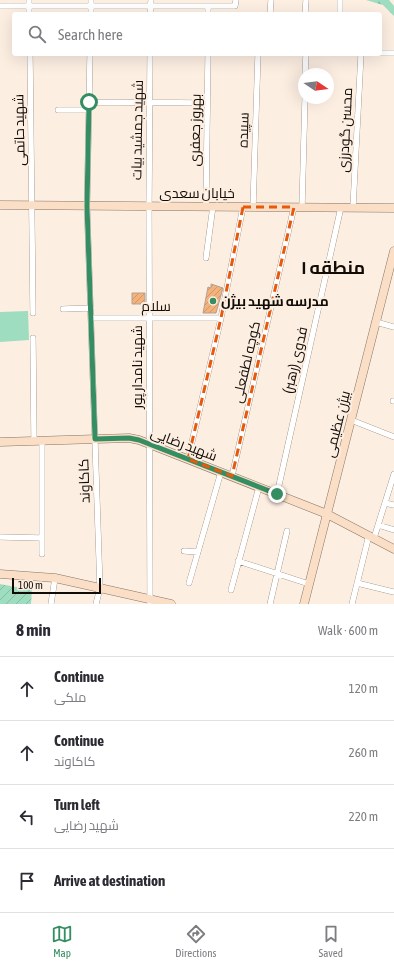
<!DOCTYPE html>
<html lang="en">
<head>
<meta charset="utf-8">
<style>
	:root { --surface:#fff; --page:#f2f2f3; --text:#2b2b33; --muted:#7c7c81; --line:#e1e1e2; --accent:#358d62 }
	body { margin:0; font-family:"Asap Condensed",Cairo,sans-serif; background:var(--page); color:var(--text) }
	.compass { position:absolute; left:298px; top:68px; width:36px; height:36px; border-radius:50%; background:var(--surface); box-shadow:0 4px 16px #0002; rotate:103deg }
	.scale { position:absolute; left:12px; bottom:10px; width:89px; box-sizing:border-box; padding-left:4px; border:2px solid #110b06; border-top:0; font-size:11px; line-height:14px; white-space:nowrap; color:#110b06; -webkit-text-stroke:3px #fdeee2; paint-order:stroke }
	.stop { position:absolute; width:12px; height:12px; margin:-9px; border:3px solid #358d62; border-radius:50%; background:#fff }
	.stop.end { background:#358d62; border-color:#fff; box-shadow:0 1px 4px #0008 }
	.list { margin:0; padding:0; list-style:none }
	h2 { display:flex; justify-content:space-between; align-items:center; height:52px; margin:0; padding:0 16px; font-size:17px }
	h2 small { font-size:13px; font-weight:400; color:var(--muted) }
	.list li { display:grid; grid-template-columns:26px 1fr auto; gap:12px; align-items:center; box-sizing:border-box; height:64px; padding:0 16px; border-top:1px solid var(--line) }
	.list b { display:block; font-size:15px; white-space:nowrap }
	.list p { margin:0; font-size:13px; white-space:nowrap; color:var(--muted) }
	.list em { font-size:13px; font-style:normal; color:var(--muted) }
	.icon { flex:none; width:22px; height:22px; fill:none; stroke:currentColor; stroke-width:2; stroke-linecap:round; stroke-linejoin:round }
	.map { position:relative; flex:none; width:394px; height:604px; overflow:hidden }
	.search { position:absolute; background:var(--surface); box-shadow:0 4px 16px #0002; left:12px; right:12px; top:12px; height:44px; display:flex; align-items:center; gap:10px; box-sizing:border-box; padding:0 14px; border-radius:4px; color:var(--muted); font-size:15px }
	.sheet { height:308px; background:var(--surface) }
	nav { display:flex; justify-content:space-around; align-items:center; box-sizing:border-box; height:56px; border-top:1px solid var(--line); background:var(--surface); font-size:11px; color:var(--muted) }
	nav a { display:grid; justify-items:center; gap:2px }
	nav .on { color:var(--accent) }
	.map>svg:first-child { display:block }
	.forest { fill:url(#forest-firs) }
	.park { fill:#9eddc0 }
	.garden { fill:url(#garden-furrows) }
	.building { fill:url(#building-hatch); stroke:#b3a194 }
	.lines { fill:none; stroke-linecap:round; stroke-linejoin:round }
	.street-casing { stroke:#857568; stroke-width:6 }
	.secondary-casing { stroke:#857568; stroke-width:9 }
	.street { stroke:#fff; stroke-width:5.5 }
	.secondary { stroke:#fadec5; stroke-width:8 }
	.route { stroke:#358d62; stroke-width:5 }
	.marked { fill:none; stroke:#e8590c; stroke-width:3; stroke-dasharray:8 5; stroke-linejoin:round }
	.poi-dot { fill:#358d62; stroke:#fdeee2; stroke-width:1.5 }
	.labels { text-anchor:middle; dominant-baseline:central; stroke-width:4; stroke-linejoin:round; paint-order:stroke }
	.street-label { font-size:14px; fill:#110b06; stroke:#fdeee2 }
	.poi-label { font-size:14px; font-weight:bold; fill:#110b06; stroke:#fdeee2; text-anchor:start }
	.district-label { font-size:18px; font-weight:bold; fill:#110b06; stroke:#fdeee2 }
</style>
</head>
<body>
<div class="map">
<svg width="394" height="604" viewBox="0 0 394 604">
	<defs>
		<pattern id="forest-firs" width="22" height="20" patternUnits="userSpaceOnUse"><rect width="22" height="20" fill="#9eddc0"/><path d="M5 1l3.5 6h-7zM16 11l3.5 6h-7z" fill="#87bca4"/></pattern>
		<pattern id="garden-furrows" width="10" height="10" patternUnits="userSpaceOnUse"><rect width="10" height="10" fill="#9eddc0"/><path d="M-1 1l2-2M0 10L10 0M9 11l2-2" fill="none" stroke="#87bca4"/></pattern>
		<pattern id="building-hatch" width="6" height="6" patternUnits="userSpaceOnUse"><rect width="6" height="6" fill="#f3b27c"/><path d="M-1 1l2-2M0 6l6-6M5 7l2-2" fill="none" stroke="#cf986a"/></pattern>
	</defs>
	<rect width="100%" height="100%" fill="#fdeee2"/>
	<path class="forest" d="M 366,0 L 389,0 L 394,6 L 394,16 L 383,5 Z"/>
	<path class="park" d="M 28,311 L 29,340 L 0,342 L 0,312 Z"/>
	<path class="garden" d="M 0,584 L 32,590 L 31,604 L 0,604 Z"/>
	<path class="building" d="M 211,284 L 223,288 L 216,313 L 203,313 L 208,287 L 211,288 Z
		M 132,293 L 145,293 L 145,304 L 132,304 Z"/>
	<g class="lines">
		<defs>
			<path id="street" d="M 29,0 L 29,14
				M 0,6 L 235,6 L 236,0
				M 91,14 L 91,0
				M 150,14 L 151,0
				M 208,14 L 208,6
				M 270,14 L 271,0
				M 305,14 L 306,0
				M 340,14 L 340,0
				M 380,53 L 394,53
				M 30,54 L 33,313
				M 90,54 L 87,206 L 100,588 L 96,604
				M 305,74 L 306,54
				M 89,102 L 207,103
				M 58,110 L 89,110
				M 206,206 L 208,54
				M 253,207 L 258,54
				M 302,207 L 305,98
				M 353,207 L 361,54
				M 206,258 L 213,206
				M 63,309 L 91,308
				M 91,318 L 221,318
				M 376,322 L 394,327
				M 33,338 L 34,441
				M 393,401 L 394,401
				M 351,420 L 394,437
				M 42,440 L 42,554
				M 188,459 L 221,318 L 243,207
				M 232,476 L 294,207
				M 277,494 L 341,207
				M 385,503 L 394,505
				M 378,525 L 394,530
				M 0,537 L 42,538
				M 374,538 L 394,474
				M 184,551 L 198,552
				M 238,561 L 309,584
				M 189,583 L 221,472
				M 357,583 L 394,592
				M 231,590 L 259,487
				M 51,604 L 55,578
				M 150,604 L 149,206 L 150,54
				M 270,604 L 287,531
				M 352,604 L 369,535"/>
			<path id="secondary" d="M 0,205 L 394,208
				M 0,442 L 129,438 L 139,440 L 327,514 L 394,549
				M 0,574 L 55,578 L 171,604
				M 304,604 L 394,251"/>
		</defs>
		<use href="#street" class="street-casing"/>
		<use href="#secondary" class="secondary-casing"/>
		<use href="#street" class="street"/>
		<use href="#secondary" class="secondary"/>
	</g>
	<g class="lines">
		<path class="route" d="M 89,102 L 87,206 L 95,439 L 129,438 L 139,440 L 277,494"/>
	</g>
	<path class="marked" d="M 243,207 L 294,207 L 232,476 L 188,459 L 221,318 Z"/>
	<circle class="poi-dot" cx="213" cy="301" r="4"/>
	<g class="labels">
		<g class="street-label">
			<text transform="translate(19 130) rotate(-91)">شهید حاتمی</text>
			<text transform="translate(137 130) rotate(-89)">شهید جمشید بیات</text>
			<text transform="translate(195 130) rotate(-89)">بهروز جعفری</text>
			<text transform="translate(243 130) rotate(-88)">سپیده</text>
			<text transform="translate(345 130) rotate(-87)">محسن گودرزی</text>
			<text x="197" y="193">خیابان سعدی</text>
			<text x="156" y="306">سلام</text>
			<text transform="translate(295 360) rotate(-77)">فدوی (رهبر)</text>
			<text transform="translate(246 362) rotate(-77)">کوچه لطفعلی</text>
			<text transform="translate(137 367) rotate(-90)">شهید نامدار پور</text>
			<text transform="translate(337 424) rotate(-76)">بیژن عظیمی</text>
			<text transform="translate(184 444) rotate(21)">شهید رضایی</text>
			<text transform="translate(84 481) rotate(-92)">کاکاوند</text>
		</g>
		<g class="poi-label">
			<text x="221" y="301">مدرسه شهید بیژن</text>
		</g>
		<g class="district-label">
			<text x="333" y="267">منطقه ۱</text>
		</g>
	</g>
</svg>
<svg class="compass" viewBox="-18 -18 36 36"><path d="M0-13l5 13h-10z" fill="#e53935"/><path d="M0 13l5-13h-10z" fill="#7c7c81"/></svg>
<div class="scale">100 m</div>
<div class="stop" style="left:89px;top:102px"></div>
<div class="stop end" style="left:277px;top:494px"></div>
<div class="search"><svg class="icon" aria-label="search" viewBox="0 0 24 24"><circle cx="10" cy="10" r="6"/><path d="M15 15l6 6"/></svg>Search here</div>
</div>
<section class="sheet">
<h2>8 min<small>Walk · 600 m</small></h2>
<ul class="list">
<li><svg class="icon" aria-label="ahead" viewBox="0 0 24 24"><path d="M12 20V5M6 11l6-6 6 6"/></svg><div><b>Continue</b><p>ملکی</p></div><em>120 m</em></li>
<li><svg class="icon" aria-label="ahead" viewBox="0 0 24 24"><path d="M12 20V5M6 11l6-6 6 6"/></svg><div><b>Continue</b><p>کاکاوند</p></div><em>260 m</em></li>
<li><svg class="icon" aria-label="left" viewBox="0 0 24 24"><path d="M17 20v-9H6M10 6l-5 5 5 5"/></svg><div><b>Turn left</b><p>شهید رضایی</p></div><em>220 m</em></li>
<li><svg class="icon" aria-label="arrive" viewBox="0 0 24 24"><path d="M6 21V4h12l-3 4 3 4H6"/></svg><div><b>Arrive at destination</b></div></li>
</ul>
</section>
<nav>
<a class="on"><svg class="icon" aria-label="map" viewBox="0 0 24 24"><path d="M3 6l6-2 6 2 6-2v14l-6 2-6-2-6 2zM9 4v14M15 6v14"/></svg>Map</a>
<a><svg class="icon" aria-label="directions" viewBox="0 0 24 24"><path d="M12 3l9 9-9 9-9-9zM9 14v-3h6M13 9l2 2-2 2"/></svg>Directions</a>
<a><svg class="icon" aria-label="saved" viewBox="0 0 24 24"><path d="M7 4h10v16l-5-4-5 4z"/></svg>Saved</a>
</nav>
</body>
</html>
